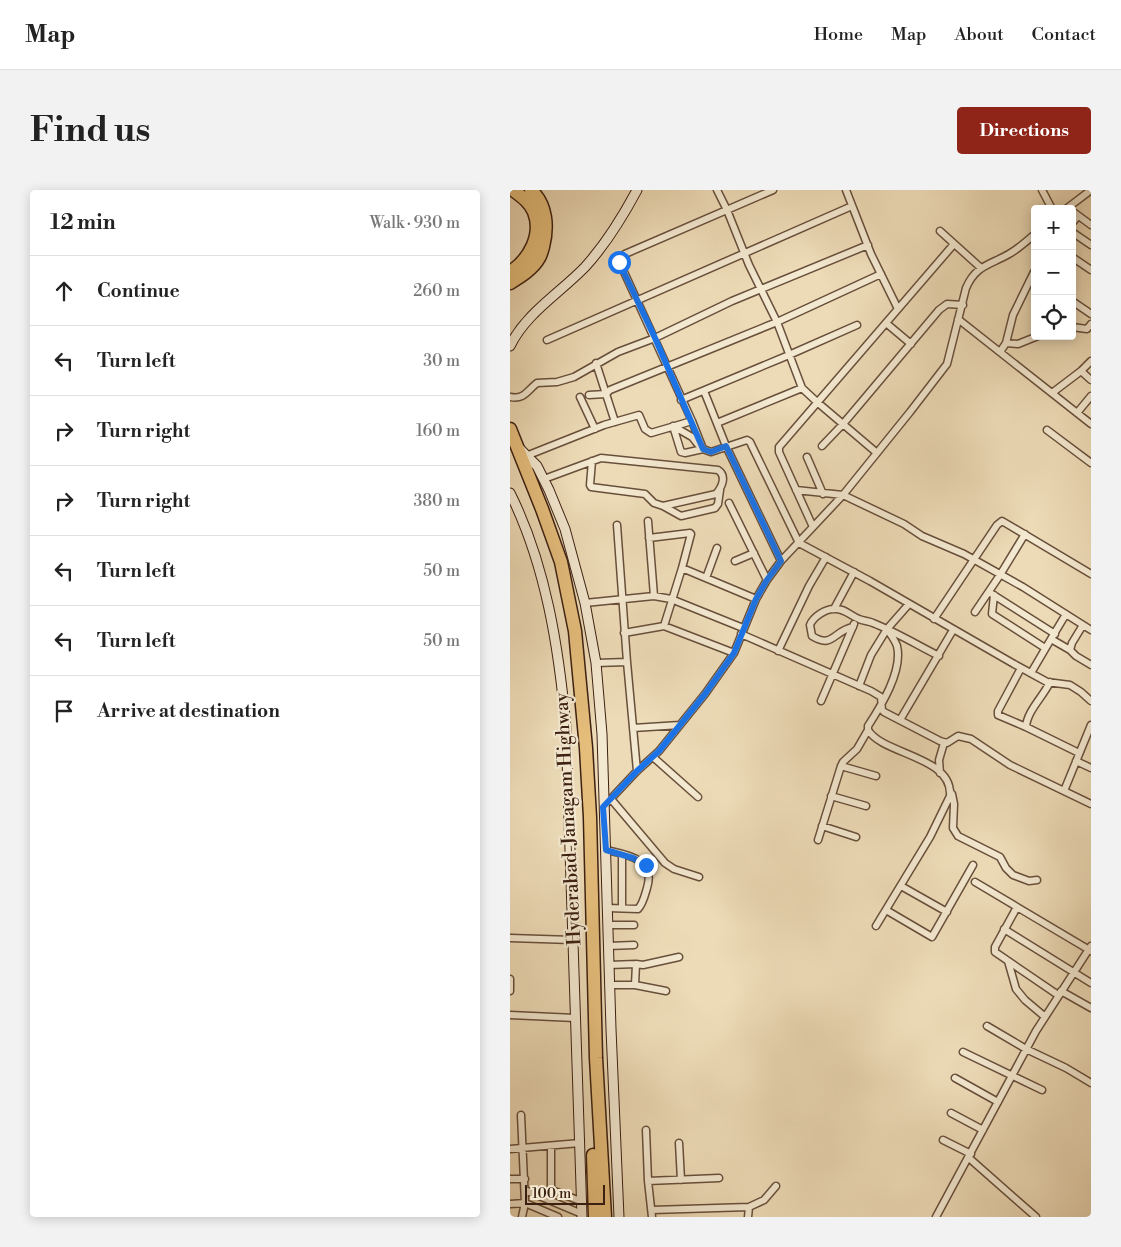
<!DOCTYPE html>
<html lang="en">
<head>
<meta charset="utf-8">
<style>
	:root { --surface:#fff; --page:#f2f2f2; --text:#222; --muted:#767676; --line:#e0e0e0; --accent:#8f2418 }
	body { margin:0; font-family:"Libre Bodoni",serif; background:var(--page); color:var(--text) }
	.controls { position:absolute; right:15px; top:15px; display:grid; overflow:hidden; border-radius:5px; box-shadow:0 2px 12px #0003 }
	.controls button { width:45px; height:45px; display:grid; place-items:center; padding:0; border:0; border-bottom:1px solid var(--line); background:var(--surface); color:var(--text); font:25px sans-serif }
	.scale { position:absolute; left:15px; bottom:12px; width:80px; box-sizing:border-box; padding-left:5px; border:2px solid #3c2012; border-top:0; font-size:14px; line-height:18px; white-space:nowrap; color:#3c2012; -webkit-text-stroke:4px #f3e8d0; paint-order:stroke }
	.stop { position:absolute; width:15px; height:15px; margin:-11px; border:4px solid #1a73e8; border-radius:50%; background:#fff }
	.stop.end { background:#1a73e8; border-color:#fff; box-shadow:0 1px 5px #0008 }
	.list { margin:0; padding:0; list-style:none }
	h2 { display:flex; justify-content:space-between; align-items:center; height:65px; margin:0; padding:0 20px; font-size:21px }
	h2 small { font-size:16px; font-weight:400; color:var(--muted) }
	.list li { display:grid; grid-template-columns:32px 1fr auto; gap:15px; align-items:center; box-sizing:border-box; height:70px; padding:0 20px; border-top:1px solid var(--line) }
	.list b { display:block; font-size:19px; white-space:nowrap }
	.list em { font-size:16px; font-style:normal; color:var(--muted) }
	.icon { flex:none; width:28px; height:28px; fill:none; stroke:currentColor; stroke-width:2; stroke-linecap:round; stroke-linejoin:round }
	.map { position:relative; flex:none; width:581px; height:1027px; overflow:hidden; border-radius:5px }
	header { display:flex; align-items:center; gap:30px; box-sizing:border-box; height:70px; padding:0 25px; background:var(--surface); border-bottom:1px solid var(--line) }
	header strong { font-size:24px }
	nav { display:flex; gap:28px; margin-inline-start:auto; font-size:18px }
	.intro { display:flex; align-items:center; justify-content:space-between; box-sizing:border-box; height:120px; padding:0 30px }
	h1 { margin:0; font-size:35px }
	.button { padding:12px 22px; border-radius:5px; background:var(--accent); color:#fff; font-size:18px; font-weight:700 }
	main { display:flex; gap:30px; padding:0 30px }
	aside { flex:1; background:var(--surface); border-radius:5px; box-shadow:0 2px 12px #0003 }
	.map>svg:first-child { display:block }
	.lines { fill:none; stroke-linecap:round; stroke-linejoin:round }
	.street-casing { stroke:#684f3b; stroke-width:9 }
	.secondary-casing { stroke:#3c2012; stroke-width:11 }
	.highway-casing { stroke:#3c2012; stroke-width:15 }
	.street { stroke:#f3e8d0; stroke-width:6 }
	.secondary { stroke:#f3e8d0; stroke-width:9 }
	.highway { stroke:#e6be7c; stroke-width:12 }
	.route { stroke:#1a73e8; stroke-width:6 }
	.labels { text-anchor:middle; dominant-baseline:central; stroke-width:4.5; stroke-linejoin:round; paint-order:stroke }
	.street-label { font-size:19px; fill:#3c2012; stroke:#f3e8d0 }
</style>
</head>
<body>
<header>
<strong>Map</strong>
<nav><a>Home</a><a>Map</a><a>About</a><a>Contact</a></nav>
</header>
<div class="intro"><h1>Find us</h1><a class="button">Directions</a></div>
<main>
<aside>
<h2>12 min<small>Walk · 930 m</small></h2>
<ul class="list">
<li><svg class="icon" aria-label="ahead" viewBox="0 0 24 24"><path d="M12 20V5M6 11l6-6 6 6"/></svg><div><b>Continue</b></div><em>260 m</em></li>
<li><svg class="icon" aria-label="left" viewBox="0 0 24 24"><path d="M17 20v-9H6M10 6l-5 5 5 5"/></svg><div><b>Turn left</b></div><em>30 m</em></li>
<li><svg class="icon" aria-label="right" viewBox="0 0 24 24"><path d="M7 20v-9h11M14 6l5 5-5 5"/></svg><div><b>Turn right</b></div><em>160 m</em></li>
<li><svg class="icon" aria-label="right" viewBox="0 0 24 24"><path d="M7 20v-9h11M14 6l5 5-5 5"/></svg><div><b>Turn right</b></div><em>380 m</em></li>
<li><svg class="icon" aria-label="left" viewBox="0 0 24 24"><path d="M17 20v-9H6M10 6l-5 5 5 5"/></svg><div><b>Turn left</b></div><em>50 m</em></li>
<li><svg class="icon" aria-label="left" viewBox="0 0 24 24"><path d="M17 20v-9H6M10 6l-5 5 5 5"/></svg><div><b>Turn left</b></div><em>50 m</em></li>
<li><svg class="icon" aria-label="arrive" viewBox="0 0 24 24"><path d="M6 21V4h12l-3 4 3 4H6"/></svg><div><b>Arrive at destination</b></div></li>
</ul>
</aside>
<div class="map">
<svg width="581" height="1027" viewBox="0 0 581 1027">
	<rect width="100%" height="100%" fill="#eddbb7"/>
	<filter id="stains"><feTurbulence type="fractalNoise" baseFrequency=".004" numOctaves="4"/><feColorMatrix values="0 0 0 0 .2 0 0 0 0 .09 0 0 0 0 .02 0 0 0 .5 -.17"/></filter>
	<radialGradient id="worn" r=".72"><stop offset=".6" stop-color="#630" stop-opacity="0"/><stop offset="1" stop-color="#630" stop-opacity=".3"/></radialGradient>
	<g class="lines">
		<defs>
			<path id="street" d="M 207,0 L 217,20 L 239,75 L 267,132 L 292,198 L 307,212 L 367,263
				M 336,0 L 361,64 L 388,119
				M 532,0 L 542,19
				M 556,19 L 581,0
				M 562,21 L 581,35
				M 562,33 L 568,26
				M 430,41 L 471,78
				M 562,42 L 581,55
				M 562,67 L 581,80
				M 562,111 L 581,124
				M 448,129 L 581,234
				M 376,133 L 401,154
				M 562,137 L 577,139 L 581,134
				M 37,150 L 342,16
				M 496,153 L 508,154 L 528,146
				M 490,162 L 496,153 L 503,125 L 524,82
				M 571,181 L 581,190
				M 194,201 L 216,256 L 271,371
				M 542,203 L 571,181 L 581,171
				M 79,205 L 96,204 L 86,173
				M 0,207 C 14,210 17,201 27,193 L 47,192 L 64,187 L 108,162 L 145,148 L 222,111 L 358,55
				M 70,207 L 85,239
				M 171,210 L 279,165 L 347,135
				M 567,223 L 581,206
				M 182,231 L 109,71 L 115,64 L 263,0
				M 105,232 L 96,204 L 100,200 L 267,132 L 371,84
				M 207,233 L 292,198
				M 163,236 L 171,262 L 175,263 L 193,259
				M 163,236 L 182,247 L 190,257
				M 537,240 L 581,273
				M 312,256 L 333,234 L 429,120 L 437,114 L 453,115
				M 16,266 L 94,235 L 129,225 L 135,239 L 141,243 L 182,231 L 193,259 L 201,262 L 237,250 L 240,252 L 289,353 L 360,391 L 504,474 L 537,492 L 560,495 L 571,502 L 581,511
				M 297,267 L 313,304
				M 34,289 L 91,268 L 208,280 C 217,286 212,297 206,304 L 153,316 L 144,313 L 135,304 L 81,297 L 80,295 L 82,271
				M 286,300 L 333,305 L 394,334 L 412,346 L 454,364 L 513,397 L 581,440
				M 219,313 L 257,390
				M 153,316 L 171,326 L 205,318 L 208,314 L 210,300
				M 138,331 L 144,406
				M 107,335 L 117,472
				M 303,337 L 269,262 L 269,257 L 444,54
				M 139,348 L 180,343 L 181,344 L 172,378
				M 225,371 L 244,363
				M 196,388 L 207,358
				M 482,404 L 545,444
				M 484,405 L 482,424 L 535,458
				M 75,413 L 144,406 L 161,409 L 233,438
				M 324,419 L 344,382
				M 465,422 L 490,385 L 515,344
				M 556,424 L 541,449 L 560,460
				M 424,429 L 487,335 L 492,331 L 581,384
				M 573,435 L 562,453 L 560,460 L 566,466 L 581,475
				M 343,437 C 323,441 323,459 302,446 L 300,435 C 303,427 315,419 324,419 C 335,418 340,426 349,429 C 353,431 359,431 363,433 C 386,442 407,455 429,466
				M 114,443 L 154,436
				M 231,444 L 361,501 L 371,507 L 372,520 L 374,522 L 430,551 L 437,553 L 448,546 L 461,549 L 500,575 L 581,614
				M 268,461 L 299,396 L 316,367
				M 224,463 L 154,436 L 172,378 L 246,409
				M 86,473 L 117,472 L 127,581
				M 511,478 L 488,521 L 488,525 L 516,537
				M 521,483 L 541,449
				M 540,492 C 533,507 517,521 516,537 L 569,563
				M 349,496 L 361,465 L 377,439 L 399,414
				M 311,511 L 344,434
				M 390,530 L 443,440
				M 123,538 L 170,535
				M 143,567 L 188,607
				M 566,571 L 581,578
				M 331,576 L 366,586
				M 430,583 L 429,570 L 434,553
				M 554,601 L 581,535
				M 442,604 L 444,614 L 443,638 L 448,646 L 490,667 L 496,678 L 503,685 L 519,691 L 527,690
				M 321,606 L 356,616
				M 101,609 L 155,673 L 164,679 L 189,687
				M 94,616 L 127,581 L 149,561 L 195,504 L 224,463 L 246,409 L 257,390 L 271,371 L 333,305 L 400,222 L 437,174 L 456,98 C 466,75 480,75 499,64 C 508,59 517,51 525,44
				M 312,636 L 346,647
				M 308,650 L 331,576 L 333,572 L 347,559 L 358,540
				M 96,660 C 118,665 146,669 137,698 C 135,705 133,714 128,719 L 98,718
				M 112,664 L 112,718
				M 465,692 L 581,761
				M 391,696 L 437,722
				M 507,717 L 485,757 L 485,762 L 548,805
				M 376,720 L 422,747 L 463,675
				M 98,735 L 124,735
				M 366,736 L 420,647 L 440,606 C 443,566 373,565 358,540 L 358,536 C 371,516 393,481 387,456 C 385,450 380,444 377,439
				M 494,739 L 581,793
				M 0,748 L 62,750
				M 98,756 L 124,755
				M 498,771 L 506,799 L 515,810 L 534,826
				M 99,775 L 126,774 L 133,775 L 169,767
				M 0,789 L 0,801
				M 100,795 L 125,795 L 156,801
				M 125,795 L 126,774
				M 551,801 L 581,818
				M 0,825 L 65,828
				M 477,836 L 516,859 L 556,878 L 581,893
				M 453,862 L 532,900
				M 445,888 L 488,912
				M 441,923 L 473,940
				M 11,925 L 15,1013 L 12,1027
				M 136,940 L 138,991 L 142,1027
				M 433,950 L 461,964
				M 169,953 L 171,990
				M 41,956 L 41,998 L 44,1001 L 73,1012
				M 0,959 L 70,953
				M 459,968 L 526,1027
				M 0,989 L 15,989
				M 138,991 L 209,988
				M 15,1000 L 72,1024
				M 0,1014 L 15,1013 L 48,1027
				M 142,1020 L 239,1017 L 254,1010 L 266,996
				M 238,1027 L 239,1017
				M 426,1027 L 526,841 L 581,756"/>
			<path id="secondary" d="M 0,156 C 16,123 50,103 75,77 C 96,54 112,28 127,0
				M 10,259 L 27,276 L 39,300 L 55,339 L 75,413 L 86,473 L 92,544 L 101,839 L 109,1027
				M 0,303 C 36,375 49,459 56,538 L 72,1027"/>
			<path id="highway" d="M 0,82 C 19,70 33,45 24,22 C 20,12 11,6 3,0
				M 0,93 C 10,87 23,79 29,68 C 31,65 32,60 33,57 C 38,37 37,15 21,0
				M 0,239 L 32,319 L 51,372 L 65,441 L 76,558 L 80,627 L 86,868 L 95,1027
				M 83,965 L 85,1027"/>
		</defs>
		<use href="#street" class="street-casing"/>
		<use href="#secondary" class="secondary-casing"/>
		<use href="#highway" class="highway-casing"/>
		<use href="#street" class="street"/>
		<use href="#secondary" class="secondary"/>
		<use href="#highway" class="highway"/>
	</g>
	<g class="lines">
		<path class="route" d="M 109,72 L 145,148 L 193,259 L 201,262 L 216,256 L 271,371 L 257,390 L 246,409 L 224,463 L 195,504 L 149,561 L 127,581 L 93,617 L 96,660 L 123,668 L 136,675"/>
	</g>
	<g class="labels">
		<g class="street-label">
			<text transform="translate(58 629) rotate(-93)">Hyderabad-Janagam Highway</text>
		</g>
	</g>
	<rect width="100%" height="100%" filter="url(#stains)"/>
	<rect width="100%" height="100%" fill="url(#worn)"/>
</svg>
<div class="controls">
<button>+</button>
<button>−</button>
<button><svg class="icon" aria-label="locate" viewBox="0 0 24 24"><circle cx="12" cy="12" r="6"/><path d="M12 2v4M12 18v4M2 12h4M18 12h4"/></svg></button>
</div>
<div class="scale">100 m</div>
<div class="stop" style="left:109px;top:72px"></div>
<div class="stop end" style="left:136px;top:675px"></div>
</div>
</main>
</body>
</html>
